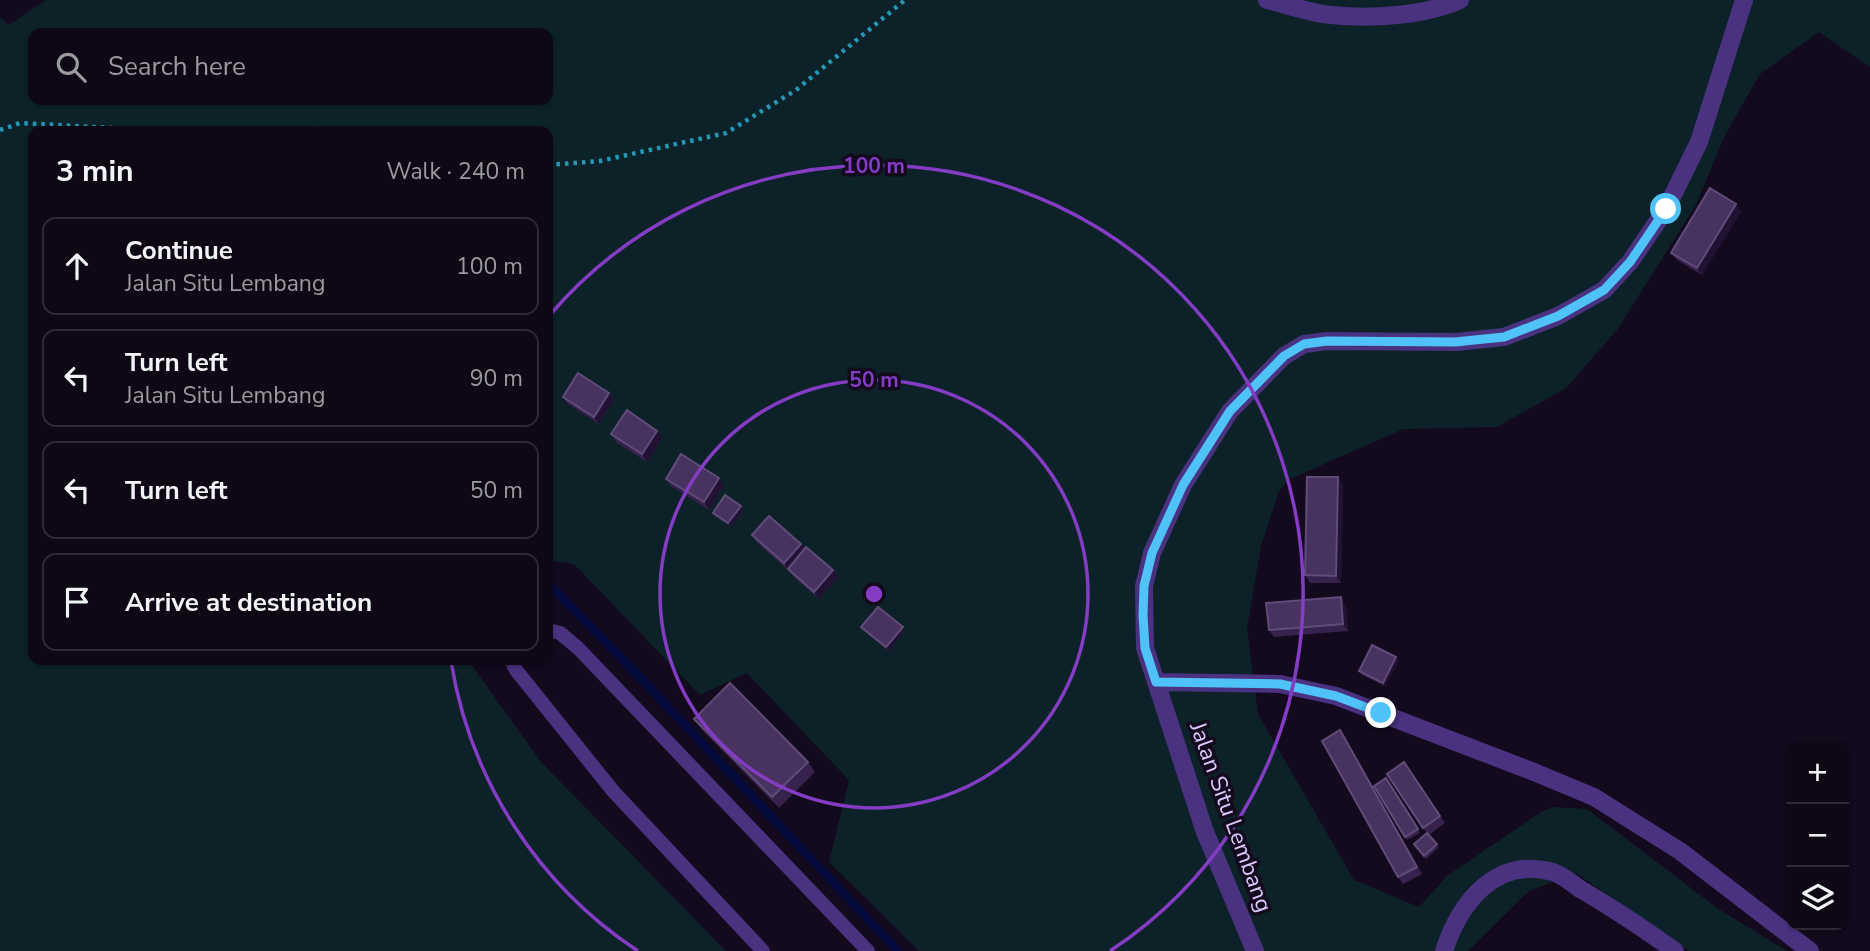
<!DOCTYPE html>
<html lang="en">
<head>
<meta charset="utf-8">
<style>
	:root { --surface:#0e0816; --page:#1c1623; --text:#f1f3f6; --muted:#9b9aa1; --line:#2e2935 }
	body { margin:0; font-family:"Nunito Sans",sans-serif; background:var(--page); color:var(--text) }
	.controls { position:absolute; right:21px; bottom:21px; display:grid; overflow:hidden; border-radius:14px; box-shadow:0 2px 5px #0004 }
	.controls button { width:63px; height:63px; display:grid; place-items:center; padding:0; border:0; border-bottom:2px solid var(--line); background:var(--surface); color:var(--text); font:35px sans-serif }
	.stop { position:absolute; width:21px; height:21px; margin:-16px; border:5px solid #4fc3f7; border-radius:50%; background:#fff }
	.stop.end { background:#4fc3f7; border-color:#fff; box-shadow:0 2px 7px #0008 }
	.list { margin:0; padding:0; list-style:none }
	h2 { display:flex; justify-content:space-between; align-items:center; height:91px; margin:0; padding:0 28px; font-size:30px }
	h2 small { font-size:23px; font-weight:400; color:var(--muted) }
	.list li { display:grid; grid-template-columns:46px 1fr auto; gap:21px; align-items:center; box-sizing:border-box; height:98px; margin:0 14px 14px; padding:0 14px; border:2px solid var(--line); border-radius:14px }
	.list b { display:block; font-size:26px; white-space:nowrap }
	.list p { margin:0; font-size:23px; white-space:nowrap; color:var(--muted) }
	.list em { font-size:23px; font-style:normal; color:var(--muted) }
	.icon { flex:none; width:38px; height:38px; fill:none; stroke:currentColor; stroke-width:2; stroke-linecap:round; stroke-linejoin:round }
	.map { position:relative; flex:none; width:1870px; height:951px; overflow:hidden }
	.search { position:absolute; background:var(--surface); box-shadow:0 2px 5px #0004; left:28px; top:28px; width:525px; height:77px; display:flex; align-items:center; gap:18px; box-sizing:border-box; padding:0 24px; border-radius:14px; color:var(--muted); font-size:26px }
	.panel { position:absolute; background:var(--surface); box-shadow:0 2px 5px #0004; left:28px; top:126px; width:525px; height:539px; border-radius:14px }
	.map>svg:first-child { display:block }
	.green { fill:#0d2228; fill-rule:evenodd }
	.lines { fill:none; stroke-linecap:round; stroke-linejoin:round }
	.stream { stroke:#050b3c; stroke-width:9 }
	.path { stroke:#2597b6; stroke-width:4.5; stroke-dasharray:3.5 5; stroke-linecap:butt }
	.service { stroke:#4a3281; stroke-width:14 }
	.minor { stroke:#4a3281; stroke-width:18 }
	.wall { fill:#37224d }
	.shaded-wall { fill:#211132 }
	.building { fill:#483360; stroke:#604b79; stroke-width:2 }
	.route { stroke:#4fc3f7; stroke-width:9 }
	.ring { fill:none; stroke:#853cc5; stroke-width:3.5 }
	.labels { text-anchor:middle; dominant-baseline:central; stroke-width:7; stroke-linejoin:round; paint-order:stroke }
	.street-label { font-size:23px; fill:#ddc8ff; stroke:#130a1e }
	.centre { fill:#853cc5; stroke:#130a1e; stroke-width:3.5 }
	.ring-label { font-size:21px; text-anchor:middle; font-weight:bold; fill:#853cc5; stroke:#130a1e; stroke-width:7; stroke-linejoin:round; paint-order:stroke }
</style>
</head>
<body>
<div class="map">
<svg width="1870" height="951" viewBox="0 0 1870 951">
	<rect width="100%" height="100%" fill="#130a1e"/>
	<path class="green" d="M 46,0 L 1870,0 L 1870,67 L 1819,32 L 1760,74 L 1724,137 L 1696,205 L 1617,330 L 1566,388 L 1497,427 L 1403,429 L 1288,480 L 1279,491 L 1261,546 L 1247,628 L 1258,714 L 1354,880 L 1419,907 L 1447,876 L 1541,812 L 1553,807 L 1587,809 L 1717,908 L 1787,951 L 1689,951 L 1576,873 L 1529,891 L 1468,951 L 919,951 L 829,862 L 849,780 L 747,673 L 700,695 L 574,564 L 548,560 L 548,131 L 33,131 L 33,660 L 468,660 L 541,762 L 726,951 L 0,951 L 0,17 L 9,25 ZM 33,33 L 548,33 L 548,100 L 33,100 Z"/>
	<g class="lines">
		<path class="stream" d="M 548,586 L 553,588 L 634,671 L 898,951"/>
		<path class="path" d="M 0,130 L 20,123 L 169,131
			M 268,131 L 315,128 L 326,131
			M 548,165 L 600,161 L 726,133 L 796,90 L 905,0"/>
		<path class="service" d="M 548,630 L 560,633 L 578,648 L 868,951
			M 511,660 L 516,670 L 613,791 L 763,951"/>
		<path class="minor" d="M 1267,0 C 1288,5 1310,13 1331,15 C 1371,19 1424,16 1460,0
			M 1156,682 L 1280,684 L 1336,696 L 1534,772 L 1594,797 L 1680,851 L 1810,951
			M 1255,951 L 1205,832 L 1145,648 L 1144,586 L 1152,553 L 1183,485 L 1230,411 L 1284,356 L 1304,344 L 1327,341 L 1456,342 L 1504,337 L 1558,316 L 1604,290 L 1630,262 L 1666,209 L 1699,142 L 1744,0
			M 1444,951 C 1460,902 1496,856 1553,872 C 1562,875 1572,883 1580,889 C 1613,908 1644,929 1675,951"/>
	</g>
	<path class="wall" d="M 1736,204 L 1741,211 L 1702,275 L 1677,260 L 1671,253 Z
		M 609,393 L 614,400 L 599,424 L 568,404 L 563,397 Z
		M 611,434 L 662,438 L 647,462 L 616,442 Z
		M 666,479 L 724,485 L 709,510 L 671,486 Z
		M 1343,485 L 1341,583 L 1310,583 L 1305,575 Z
		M 741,506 L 743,510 L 731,527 L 716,517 L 713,513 Z
		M 752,535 L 805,549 L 833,570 L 838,577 L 819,599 L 793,576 L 788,570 L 757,543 Z
		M 1346,605 L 1348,631 L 1274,637 L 1269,630 Z
		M 861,627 L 903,627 L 905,630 L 889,651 L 864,631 Z
		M 1399,660 L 1385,686 L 1362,675 L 1359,671 Z
		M 694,719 L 808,762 L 815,772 L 779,808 L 702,730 Z
		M 1345,738 L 1422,874 L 1403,884 L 1398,877 Z
		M 1404,762 L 1445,823 L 1429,835 L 1439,847 L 1426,859 L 1414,844 L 1427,833 L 1387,774 Z
		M 1386,778 L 1420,833 L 1407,840 L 1374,786 Z"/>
	<path class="shaded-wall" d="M 1736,204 L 1741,211 L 1702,275 L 1697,268 Z
		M 609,393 L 614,400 L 599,424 L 594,417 Z
		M 657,431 L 662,438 L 647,462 L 642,454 Z
		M 1338,477 L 1343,485 L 1341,583 L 1336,576 Z
		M 719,478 L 724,485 L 709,510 L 704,502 Z
		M 741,506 L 743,510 L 731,527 L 728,523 Z
		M 801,544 L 806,551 L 789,571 L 784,563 Z
		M 833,570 L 838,577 L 819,599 L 814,592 Z
		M 1341,597 L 1346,605 L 1348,631 L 1343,624 Z
		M 903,627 L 905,630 L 889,651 L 886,647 Z
		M 1396,657 L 1399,660 L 1385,686 L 1383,683 Z
		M 1340,730 L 1345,738 L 1422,874 L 1417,867 Z"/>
	<path class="building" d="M 1710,188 L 1736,204 L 1697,268 L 1671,253 Z
		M 578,373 L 609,393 L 594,417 L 563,397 Z
		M 627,410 L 657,431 L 642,454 L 611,434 Z
		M 681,454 L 719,478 L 704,502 L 666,479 Z
		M 1307,477 L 1338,477 L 1336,576 L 1305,575 Z
		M 725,495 L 741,506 L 728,523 L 713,513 Z
		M 769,516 L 801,544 L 784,563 L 752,535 Z
		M 806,547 L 833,570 L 814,592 L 788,569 Z
		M 1341,597 L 1343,624 L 1269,630 L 1266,603 Z
		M 878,607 L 903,627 L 886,647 L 861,627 Z
		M 1372,645 L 1396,657 L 1383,683 L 1359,671 Z
		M 730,683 L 808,762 L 772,797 L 694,719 Z
		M 1340,730 L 1417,867 L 1398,877 L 1322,741 Z
		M 1404,762 L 1440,816 L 1423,828 L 1387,774 Z
		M 1386,778 L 1418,829 L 1405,837 L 1374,786 Z
		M 1427,833 L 1437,844 L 1424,856 L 1414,844 Z"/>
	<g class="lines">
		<path class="route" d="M 1381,713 L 1336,696 L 1280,684 L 1156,682 L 1145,648 L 1143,615 L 1144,586 L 1152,553 L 1183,485 L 1230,411 L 1284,356 L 1304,344 L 1327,341 L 1455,342 L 1504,337 L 1558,316 L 1604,290 L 1630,262 L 1666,209"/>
	</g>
	<g class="ring">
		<circle cx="874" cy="594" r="214"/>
		<path d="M638 951A428 428 0 0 1 451 661M549 316A428 428 0 1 1 1110 951"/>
	</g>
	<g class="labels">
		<g class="street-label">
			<text transform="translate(1231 817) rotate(70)">Jalan Situ Lembang</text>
		</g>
	</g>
	<circle cx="874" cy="594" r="10" class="centre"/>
	<g class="ring-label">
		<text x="874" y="173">100 m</text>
		<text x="874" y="387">50 m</text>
	</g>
</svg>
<div class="controls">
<button>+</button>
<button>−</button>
<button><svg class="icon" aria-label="layers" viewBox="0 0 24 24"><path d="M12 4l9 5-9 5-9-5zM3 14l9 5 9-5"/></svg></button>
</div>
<div class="stop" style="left:1666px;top:209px"></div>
<div class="stop end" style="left:1381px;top:713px"></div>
<div class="search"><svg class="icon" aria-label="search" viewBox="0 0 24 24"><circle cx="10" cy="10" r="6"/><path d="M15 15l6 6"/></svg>Search here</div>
<section class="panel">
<h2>3 min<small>Walk · 240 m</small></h2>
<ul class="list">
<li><svg class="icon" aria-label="ahead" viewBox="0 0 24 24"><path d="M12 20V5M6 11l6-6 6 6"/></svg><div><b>Continue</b><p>Jalan Situ Lembang</p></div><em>100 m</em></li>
<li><svg class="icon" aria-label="left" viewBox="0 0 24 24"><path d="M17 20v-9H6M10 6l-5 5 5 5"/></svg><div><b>Turn left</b><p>Jalan Situ Lembang</p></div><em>90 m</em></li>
<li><svg class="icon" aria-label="left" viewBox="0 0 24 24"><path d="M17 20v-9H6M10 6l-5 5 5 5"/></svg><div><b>Turn left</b></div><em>50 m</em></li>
<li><svg class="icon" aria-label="arrive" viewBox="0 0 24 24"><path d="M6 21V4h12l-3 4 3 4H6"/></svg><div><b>Arrive at destination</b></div></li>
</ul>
</section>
</div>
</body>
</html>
